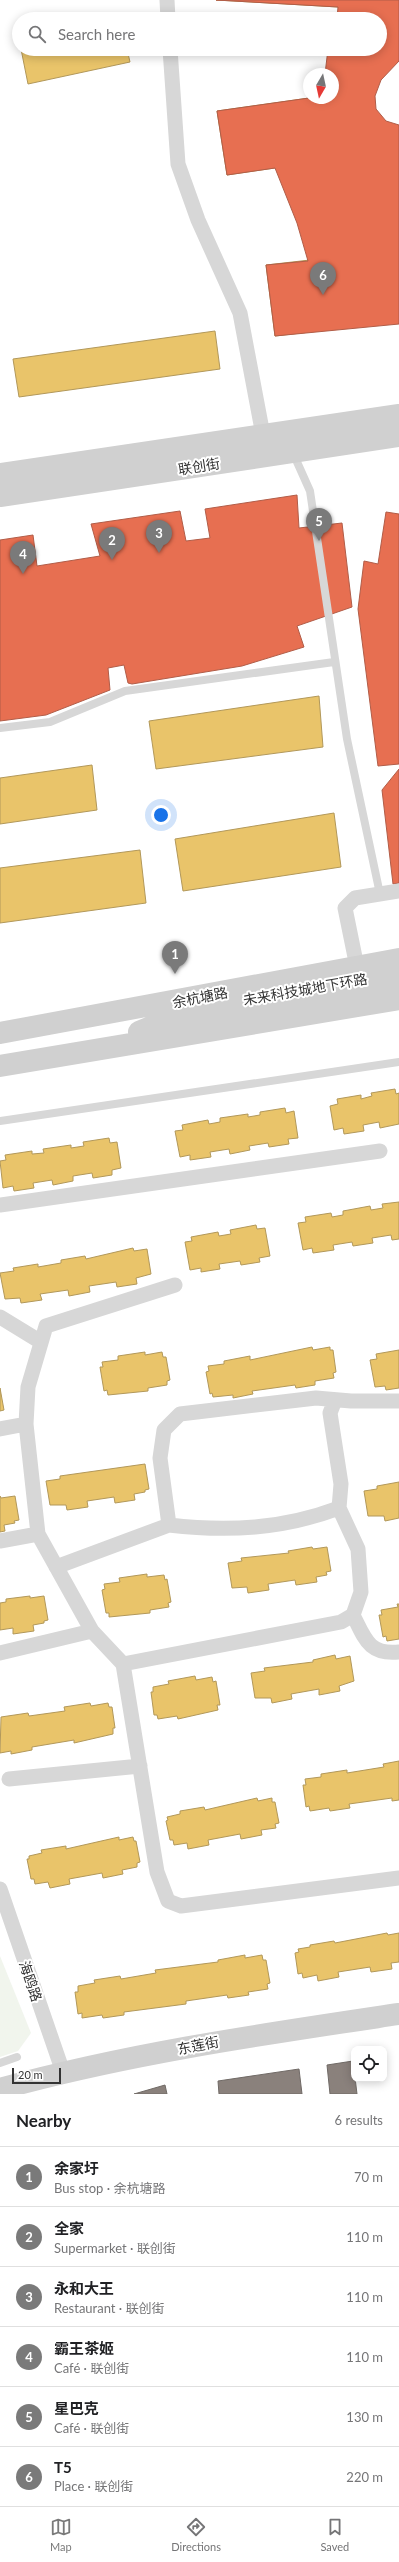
<!DOCTYPE html>
<html lang="en">
<head>
<meta charset="utf-8">
<style>
	:root { --surface:#fff; --page:#f2f2f2; --text:#202124; --muted:#757577; --line:#e0e0e0; --accent:#7a7a7a }
	body { margin:0; font-family:Lato,"Noto Sans SC",sans-serif; background:var(--page); color:var(--text) }
	.controls { position:absolute; right:12px; bottom:12px; display:grid; overflow:hidden; border-radius:8px; box-shadow:0 2px 10px #0003 }
	.controls button { width:36px; height:36px; display:grid; place-items:center; padding:0; border:0; border-bottom:1px solid var(--line); background:var(--surface); color:var(--text); font:20px sans-serif }
	.compass { position:absolute; left:303px; top:68px; width:36px; height:36px; border-radius:50%; background:var(--surface); box-shadow:0 2px 10px #0003; rotate:189deg }
	.scale { position:absolute; left:12px; bottom:10px; width:49px; box-sizing:border-box; padding-left:4px; border:2px solid #333; border-top:0; font-size:11px; line-height:14px; white-space:nowrap; color:#333; -webkit-text-stroke:3px #fff; paint-order:stroke }
	.you { position:absolute; left:161px; top:815px; width:14px; height:14px; margin:-10px; border:3px solid #fff; border-radius:50%; background:#1a73e8; box-shadow:0 0 0 6px #1a73e833 }
	.badge { display:grid; place-items:center; width:26px; height:26px; border-radius:50%; background:var(--accent); color:#fff; font-size:13px; font-weight:700 }
	.pin { position:absolute; translate:-50% -33px; filter:drop-shadow(0 1px 2px #0008) }
	.pin::after { content:''; position:absolute; top:21px; width:14px; height:12px; background:inherit; clip-path:polygon(0 0,100% 0,50% 100%) }
	.list { margin:0; padding:0; list-style:none }
	h2 { display:flex; justify-content:space-between; align-items:center; height:52px; margin:0; padding:0 16px; font-size:17px }
	h2 small { font-size:13px; font-weight:400; color:var(--muted) }
	.list li { display:grid; grid-template-columns:26px 1fr auto; gap:12px; align-items:center; box-sizing:border-box; height:60px; padding:0 16px; border-top:1px solid var(--line) }
	.list b { display:block; font-size:15px; white-space:nowrap }
	.list p { margin:0; font-size:13px; white-space:nowrap; color:var(--muted) }
	.list em { font-size:13px; font-style:normal; color:var(--muted) }
	.icon { flex:none; width:22px; height:22px; fill:none; stroke:currentColor; stroke-width:2; stroke-linecap:round; stroke-linejoin:round }
	.map { position:relative; flex:none; width:399px; height:2094px; overflow:hidden }
	.search { position:absolute; background:var(--surface); box-shadow:0 2px 10px #0003; left:12px; right:12px; top:12px; height:44px; display:flex; align-items:center; gap:10px; box-sizing:border-box; padding:0 14px; border-radius:22px; color:var(--muted); font-size:15px }
	.sheet { height:412px; background:var(--surface) }
	nav { display:flex; justify-content:space-around; align-items:center; box-sizing:border-box; height:56px; border-top:1px solid var(--line); background:var(--surface); font-size:11px; color:var(--muted) }
	nav a { display:grid; justify-items:center; gap:2px }
	nav .on { color:var(--accent) }
	.map>svg:first-child { display:block }
	.green { fill:#f1f5ed }
	.homes { fill:#e9c46a; stroke:#b2985a }
	.shops { fill:#e76f51; stroke:#b15d48 }
	.industry { fill:#8a817c; stroke:#706a66 }
	.lines { fill:none; stroke-linecap:round; stroke-linejoin:round }
	.lane { stroke:#d7d7d7; stroke-width:8 }
	.street { stroke:#d7d7d7; stroke-width:15 }
	.secondary { stroke:#d0d0d0; stroke-width:22 }
	.labels { text-anchor:middle; dominant-baseline:central; stroke-width:4; stroke-linejoin:round; paint-order:stroke }
	.street-label { font-size:14px; fill:#333; stroke:#fff }
</style>
</head>
<body>
<div class="map">
<svg width="399" height="2094" viewBox="0 0 399 2094">
	<rect width="100%" height="100%" fill="#fff"/>
	<path class="green" d="M 0,1956 L 31,2033 L 18,2051 L 0,2057 Z"/>
	<path class="homes" d="M 216,0 L 338,0 L 338,7 Z
		M 21,49 L 127,49 L 130,62 L 28,84 Z
		M 353,91 L 363,155 L 227,175 L 217,111 L 309,98 L 333,98 L 333,94 Z
		M 371,253 L 380,324 L 275,336 L 266,265 Z
		M 215,331 L 220,369 L 19,397 L 13,359 Z
		M 319,696 L 323,747 L 156,769 L 149,721 Z
		M 92,765 L 97,810 L 0,824 L 0,778 Z
		M 334,813 L 341,867 L 183,891 L 175,839 Z
		M 140,850 L 146,903 L 0,923 L 0,868 Z
		M 395,1089 L 396,1094 L 399,1093 L 399,1124 L 380,1128 L 379,1122 L 363,1125 L 364,1131 L 344,1134 L 343,1128 L 334,1130 L 330,1106 L 338,1104 L 337,1099 L 361,1095 L 361,1099 L 372,1096 L 371,1093 Z
		M 285,1108 L 286,1113 L 294,1111 L 298,1138 L 288,1139 L 289,1144 L 269,1147 L 268,1143 L 249,1146 L 250,1150 L 230,1154 L 229,1149 L 210,1152 L 211,1157 L 190,1160 L 190,1155 L 180,1157 L 175,1131 L 183,1130 L 182,1125 L 208,1120 L 209,1124 L 220,1122 L 220,1118 L 248,1114 L 248,1117 L 260,1115 L 260,1112 Z
		M 109,1138 L 110,1143 L 117,1142 L 121,1168 L 112,1170 L 112,1175 L 93,1178 L 92,1173 L 73,1176 L 73,1181 L 53,1185 L 52,1180 L 33,1183 L 34,1188 L 14,1191 L 13,1186 L 3,1188 L 0,1161 L 6,1160 L 5,1155 L 32,1151 L 32,1154 L 44,1153 L 43,1149 L 71,1145 L 71,1148 L 84,1146 L 83,1142 Z
		M 399,1202 L 399,1239 L 392,1240 L 391,1235 L 372,1238 L 373,1243 L 353,1246 L 352,1242 L 333,1245 L 334,1250 L 313,1253 L 312,1248 L 303,1250 L 298,1223 L 306,1222 L 305,1217 L 331,1213 L 332,1217 L 343,1215 L 343,1211 L 370,1206 L 371,1210 L 383,1208 L 382,1204 Z
		M 256,1225 L 257,1229 L 265,1228 L 270,1256 L 259,1258 L 260,1262 L 241,1265 L 240,1261 L 219,1264 L 220,1269 L 201,1272 L 201,1268 L 190,1270 L 185,1242 L 192,1241 L 191,1237 L 218,1232 L 219,1236 L 231,1234 L 230,1230 Z
		M 133,1248 L 134,1251 L 147,1249 L 151,1274 L 136,1278 L 137,1284 L 117,1287 L 116,1282 L 89,1286 L 90,1292 L 69,1296 L 68,1290 L 40,1294 L 42,1300 L 21,1303 L 20,1298 L 5,1299 L 0,1273 L 14,1271 L 13,1268 L 38,1264 L 38,1267 L 61,1263 L 61,1260 L 85,1256 L 86,1259 Z
		M 312,1347 L 313,1350 L 330,1347 L 330,1350 L 333,1350 L 336,1372 L 333,1373 L 334,1378 L 315,1381 L 315,1385 L 296,1388 L 295,1385 L 252,1391 L 253,1394 L 233,1398 L 233,1395 L 213,1397 L 212,1393 L 210,1394 L 206,1372 L 209,1371 L 208,1366 L 224,1364 L 224,1361 L 250,1356 L 250,1360 Z
		M 399,1350 L 399,1388 L 386,1390 L 385,1386 L 375,1387 L 370,1360 L 377,1359 L 376,1354 Z
		M 145,1352 L 145,1355 L 162,1352 L 163,1357 L 166,1357 L 170,1380 L 167,1381 L 167,1385 L 148,1388 L 148,1391 L 108,1395 L 107,1390 L 104,1391 L 100,1367 L 103,1367 L 102,1362 L 118,1360 L 118,1356 Z
		M 0,1388 L 4,1410 L 0,1411 Z
		M 145,1464 L 149,1489 L 145,1490 L 145,1492 L 134,1494 L 135,1500 L 115,1503 L 114,1497 L 87,1501 L 88,1507 L 67,1510 L 66,1505 L 50,1505 L 46,1481 L 60,1479 L 60,1476 Z
		M 399,1482 L 399,1518 L 385,1521 L 384,1516 L 368,1516 L 364,1491 L 377,1489 L 377,1486 Z
		M 0,1496 L 1,1498 L 15,1496 L 19,1520 L 14,1521 L 15,1523 L 4,1525 L 5,1531 L 0,1532 Z
		M 312,1547 L 313,1549 L 327,1547 L 331,1571 L 326,1572 L 327,1575 L 316,1577 L 317,1582 L 296,1585 L 295,1580 L 268,1584 L 269,1590 L 248,1593 L 247,1587 L 232,1588 L 228,1563 L 242,1561 L 241,1558 L 289,1553 L 288,1551 Z
		M 147,1574 L 147,1577 L 164,1575 L 165,1580 L 167,1579 L 171,1602 L 168,1603 L 169,1607 L 150,1610 L 150,1613 L 109,1617 L 109,1613 L 106,1613 L 102,1590 L 105,1589 L 104,1584 L 120,1582 L 119,1578 Z
		M 30,1596 L 30,1598 L 44,1596 L 48,1620 L 44,1621 L 44,1623 L 33,1625 L 34,1631 L 13,1634 L 13,1628 L 0,1630 L 0,1603 L 6,1602 L 6,1599 Z
		M 397,1604 L 399,1604 L 399,1639 L 387,1641 L 386,1636 L 383,1637 L 379,1615 L 382,1615 L 381,1610 L 398,1607 Z
		M 335,1655 L 336,1659 L 350,1656 L 354,1681 L 339,1686 L 340,1691 L 319,1695 L 319,1689 L 291,1694 L 292,1699 L 272,1703 L 271,1698 L 255,1698 L 251,1673 L 265,1671 L 264,1668 L 313,1662 L 313,1660 Z
		M 195,1676 L 196,1680 L 212,1677 L 213,1682 L 216,1681 L 220,1705 L 217,1705 L 218,1710 L 178,1719 L 177,1716 L 158,1719 L 157,1715 L 154,1715 L 151,1692 L 153,1692 L 153,1687 L 169,1684 L 168,1681 Z
		M 90,1703 L 91,1706 L 108,1703 L 109,1707 L 112,1707 L 115,1728 L 113,1728 L 113,1734 L 74,1743 L 74,1740 L 32,1747 L 32,1750 L 11,1754 L 11,1751 L 0,1753 L 1,1717 L 28,1713 L 29,1716 L 65,1711 L 64,1707 Z
		M 399,1761 L 399,1800 L 392,1801 L 392,1798 L 349,1804 L 350,1808 L 330,1811 L 329,1808 L 310,1811 L 309,1806 L 306,1807 L 303,1785 L 306,1785 L 305,1779 L 321,1777 L 321,1774 L 347,1770 L 347,1773 L 384,1767 L 383,1764 Z
		M 257,1798 L 258,1801 L 272,1798 L 272,1802 L 275,1802 L 279,1823 L 275,1824 L 276,1828 L 261,1830 L 262,1835 L 241,1839 L 240,1834 L 208,1840 L 209,1845 L 188,1849 L 187,1843 L 174,1845 L 173,1840 L 170,1840 L 166,1821 L 168,1820 L 167,1817 L 180,1814 L 180,1811 L 204,1807 L 205,1810 Z
		M 119,1837 L 119,1840 L 133,1837 L 134,1841 L 136,1841 L 140,1862 L 137,1863 L 137,1867 L 122,1870 L 123,1874 L 103,1878 L 102,1873 L 69,1879 L 70,1884 L 50,1888 L 48,1882 L 35,1884 L 34,1879 L 31,1879 L 27,1859 L 29,1859 L 29,1856 L 42,1853 L 41,1850 L 66,1846 L 66,1849 Z
		M 387,1933 L 388,1935 L 399,1933 L 399,1962 L 391,1963 L 392,1969 L 371,1972 L 370,1967 L 338,1972 L 339,1977 L 318,1981 L 317,1975 L 303,1978 L 302,1973 L 298,1974 L 295,1953 L 299,1952 L 298,1949 L 310,1947 L 310,1945 L 334,1941 L 335,1943 Z
		M 245,1955 L 245,1958 L 262,1955 L 263,1960 L 266,1960 L 270,1983 L 267,1984 L 268,1989 L 248,1992 L 249,1995 L 228,1998 L 227,1995 L 186,2001 L 186,2004 L 124,2012 L 124,2015 L 103,2018 L 102,2015 L 82,2018 L 82,2013 L 78,2014 L 75,1992 L 78,1992 L 78,1986 L 95,1983 L 94,1980 L 120,1976 L 121,1979 L 156,1973 L 155,1970 L 218,1962 L 218,1960 Z"/>
	<path class="shops" d="M 216,0 L 399,0 L 399,61 L 381,80 L 375,96 L 376,109 L 386,121 L 399,125 L 399,324 L 275,336 L 266,265 L 308,261 L 297,223 L 275,168 L 227,175 L 217,111 L 309,98 L 333,98 L 333,74 L 325,74 L 328,49 L 380,49 L 380,19 L 337,19 L 338,7 Z
		M 297,495 L 299,528 L 342,523 L 352,607 L 297,626 L 304,647 L 242,666 L 132,684 L 128,683 L 124,665 L 108,668 L 110,690 L 46,715 L 0,721 L 0,540 L 33,535 L 37,566 L 100,556 L 91,524 L 180,511 L 186,541 L 210,538 L 205,509 Z
		M 386,512 L 399,514 L 399,764 L 378,766 L 358,609 L 364,561 L 378,564 Z
		M 399,769 L 399,883 L 393,884 L 382,790 Z"/>
	<path class="industry" d="M 353,2061 L 357,2094 L 330,2094 L 327,2065 Z
		M 299,2069 L 302,2094 L 219,2094 L 218,2081 Z
		M 165,2085 L 167,2094 L 134,2094 Z"/>
	<g class="lines">
		<path class="lane" d="M 293,453 L 310,491 L 347,739 L 380,894
			M 0,728 L 50,722 L 125,691 L 334,662
			M 0,1121 L 399,1062
			M 0,2063 L 17,2057"/>
		<path class="street" d="M 167,0 L 168,19
			M 170,49 L 178,164 L 198,220 L 240,313 L 263,435
			M 357,967 L 345,908 L 355,898 L 399,891
			M 0,1205 L 380,1151
			M 175,1285 L 46,1326 L 28,1387 L 26,1424 L 38,1534 L 92,1631 L 123,1664 L 157,1872 L 168,1901 L 181,1906 L 399,1878
			M 0,1317 L 41,1342
			M 0,1429 L 26,1424
			M 169,1525 C 228,1532 283,1529 339,1508 L 341,1484 L 330,1413 L 335,1400
			M 0,1541 L 38,1534
			M 56,1567 L 169,1525 L 160,1458 L 164,1430 L 180,1414 L 316,1398 L 351,1401 L 399,1401
			M 353,1615 C 365,1639 369,1655 399,1652
			M 0,1653 L 92,1631
			M 123,1664 L 341,1622 L 353,1615 L 361,1592 L 358,1549 L 339,1508
			M 9,1779 L 140,1766
			M 0,1889 L 63,2072"/>
		<path class="secondary" d="M 0,474 L 399,415
			M 0,496 L 399,436
			M 139,1032 L 158,1024 L 399,978
			M 0,1033 L 399,959
			M 0,1066 L 399,999
			M 0,2089 C 131,2053 265,2034 399,2014"/>
	</g>
	<g class="labels">
		<g class="street-label">
			<text transform="translate(199 466) rotate(-9)">联创街</text>
			<text transform="translate(305 989) rotate(-10)">未来科技城地下环路</text>
			<text transform="translate(200 997) rotate(-11)">余杭塘路</text>
			<text transform="translate(31 1981) rotate(71)">海鸥路</text>
			<text transform="translate(198 2045) rotate(-11)">东莲街</text>
		</g>
	</g>
</svg>
<div class="controls">
<button><svg class="icon" aria-label="locate" viewBox="0 0 24 24"><circle cx="12" cy="12" r="6"/><path d="M12 2v4M12 18v4M2 12h4M18 12h4"/></svg></button>
</div>
<svg class="compass" viewBox="-18 -18 36 36"><path d="M0-13l5 13h-10z" fill="#e53935"/><path d="M0 13l5-13h-10z" fill="#757577"/></svg>
<div class="scale">20 m</div>
<div class="you"></div>
<div class="pin badge" style="left:175px;top:974px">1</div>
<div class="pin badge" style="left:112px;top:560px">2</div>
<div class="pin badge" style="left:159px;top:553px">3</div>
<div class="pin badge" style="left:23px;top:574px">4</div>
<div class="pin badge" style="left:319px;top:541px">5</div>
<div class="pin badge" style="left:323px;top:295px">6</div>
<div class="search"><svg class="icon" aria-label="search" viewBox="0 0 24 24"><circle cx="10" cy="10" r="6"/><path d="M15 15l6 6"/></svg>Search here</div>
</div>
<section class="sheet">
<h2>Nearby<small>6 results</small></h2>
<ul class="list">
<li><span class="badge">1</span><div><b>余家圩</b><p>Bus stop · 余杭塘路</p></div><em>70 m</em></li>
<li><span class="badge">2</span><div><b>全家</b><p>Supermarket · 联创街</p></div><em>110 m</em></li>
<li><span class="badge">3</span><div><b>永和大王</b><p>Restaurant · 联创街</p></div><em>110 m</em></li>
<li><span class="badge">4</span><div><b>霸王茶姬</b><p>Café · 联创街</p></div><em>110 m</em></li>
<li><span class="badge">5</span><div><b>星巴克</b><p>Café · 联创街</p></div><em>130 m</em></li>
<li><span class="badge">6</span><div><b>T5</b><p>Place · 联创街</p></div><em>220 m</em></li>
</ul>
</section>
<nav>
<a class="on"><svg class="icon" aria-label="map" viewBox="0 0 24 24"><path d="M3 6l6-2 6 2 6-2v14l-6 2-6-2-6 2zM9 4v14M15 6v14"/></svg>Map</a>
<a><svg class="icon" aria-label="directions" viewBox="0 0 24 24"><path d="M12 3l9 9-9 9-9-9zM9 14v-3h6M13 9l2 2-2 2"/></svg>Directions</a>
<a><svg class="icon" aria-label="saved" viewBox="0 0 24 24"><path d="M7 4h10v16l-5-4-5 4z"/></svg>Saved</a>
</nav>
</body>
</html>
